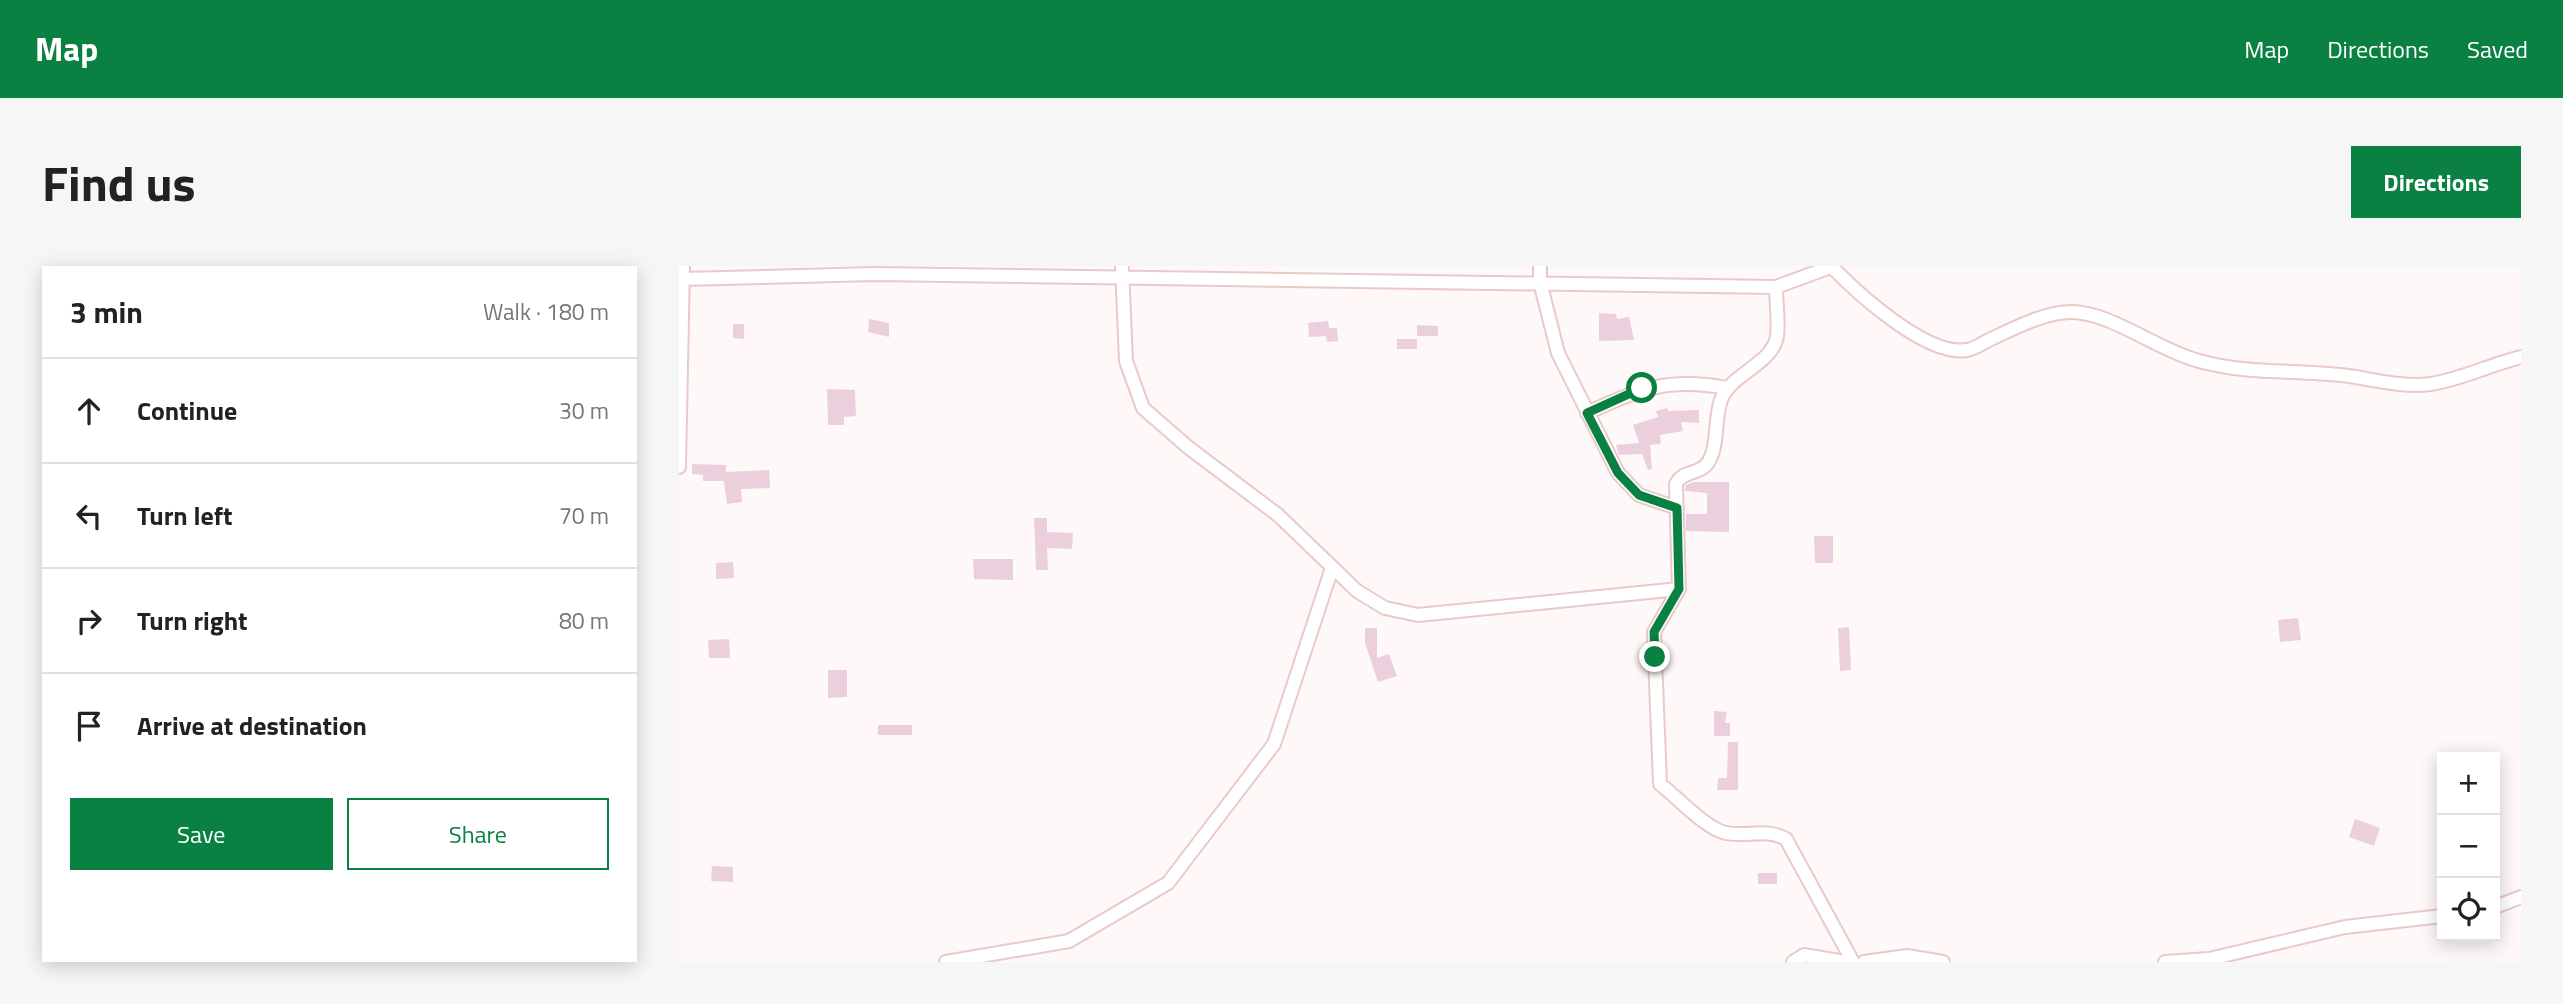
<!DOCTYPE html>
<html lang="en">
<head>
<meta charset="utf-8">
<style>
	:root { --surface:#fff; --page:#f6f6f6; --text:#222; --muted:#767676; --line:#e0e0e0; --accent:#0b8043 }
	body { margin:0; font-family:"Titillium Web",sans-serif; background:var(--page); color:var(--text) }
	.controls { position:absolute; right:21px; bottom:21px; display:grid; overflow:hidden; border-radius:0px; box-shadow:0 4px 18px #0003 }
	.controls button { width:63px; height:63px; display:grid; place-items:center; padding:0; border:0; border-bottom:2px solid var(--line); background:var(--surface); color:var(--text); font:35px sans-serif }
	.stop { position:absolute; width:21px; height:21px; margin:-16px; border:5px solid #0b8043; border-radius:50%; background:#fff }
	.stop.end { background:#0b8043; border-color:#fff; box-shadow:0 2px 7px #0008 }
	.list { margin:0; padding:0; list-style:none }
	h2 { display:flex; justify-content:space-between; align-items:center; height:91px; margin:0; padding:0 28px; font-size:30px }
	h2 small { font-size:23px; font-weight:400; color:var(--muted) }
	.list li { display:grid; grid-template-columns:46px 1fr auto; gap:21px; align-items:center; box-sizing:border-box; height:105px; padding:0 28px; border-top:2px solid var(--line) }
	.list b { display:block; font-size:26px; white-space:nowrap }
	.list em { font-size:23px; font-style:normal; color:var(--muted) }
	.actions { display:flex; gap:14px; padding:21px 28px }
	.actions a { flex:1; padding:16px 0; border:2px solid var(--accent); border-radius:0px; text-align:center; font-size:24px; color:var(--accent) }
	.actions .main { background:var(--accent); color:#fff }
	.icon { flex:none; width:38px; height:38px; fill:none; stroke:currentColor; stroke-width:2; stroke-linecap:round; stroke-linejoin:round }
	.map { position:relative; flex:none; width:1842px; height:696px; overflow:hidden; border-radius:0px }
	header { display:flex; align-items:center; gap:42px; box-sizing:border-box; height:98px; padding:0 35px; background:var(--accent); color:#fff }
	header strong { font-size:33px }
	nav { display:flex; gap:38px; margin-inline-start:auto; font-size:24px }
	.intro { display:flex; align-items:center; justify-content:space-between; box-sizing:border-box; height:168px; padding:0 42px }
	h1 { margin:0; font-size:49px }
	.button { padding:18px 32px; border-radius:0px; background:var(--accent); color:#fff; font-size:24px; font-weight:700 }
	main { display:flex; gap:42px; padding:0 42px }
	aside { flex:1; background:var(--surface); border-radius:0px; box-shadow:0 4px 18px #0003 }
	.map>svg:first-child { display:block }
	.building { fill:#eccfdd }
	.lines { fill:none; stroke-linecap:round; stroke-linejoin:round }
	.minor-casing { stroke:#eac9c9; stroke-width:16 }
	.minor { stroke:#fff; stroke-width:12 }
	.route { stroke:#0b8043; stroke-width:9 }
</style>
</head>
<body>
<header>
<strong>Map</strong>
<nav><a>Map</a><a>Directions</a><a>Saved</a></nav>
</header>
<div class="intro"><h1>Find us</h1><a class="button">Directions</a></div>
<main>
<aside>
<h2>3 min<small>Walk · 180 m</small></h2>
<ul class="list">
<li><svg class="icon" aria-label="ahead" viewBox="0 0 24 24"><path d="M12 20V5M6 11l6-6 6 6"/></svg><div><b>Continue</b></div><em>30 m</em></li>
<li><svg class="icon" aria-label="left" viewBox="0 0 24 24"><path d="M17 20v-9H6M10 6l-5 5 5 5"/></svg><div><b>Turn left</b></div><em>70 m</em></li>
<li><svg class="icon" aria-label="right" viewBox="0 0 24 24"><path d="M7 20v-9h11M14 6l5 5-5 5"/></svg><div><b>Turn right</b></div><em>80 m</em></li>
<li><svg class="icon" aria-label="arrive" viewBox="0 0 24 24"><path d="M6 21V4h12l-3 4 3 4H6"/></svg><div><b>Arrive at destination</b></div></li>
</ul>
<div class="actions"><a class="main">Save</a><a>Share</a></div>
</aside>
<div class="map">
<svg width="1842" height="696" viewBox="0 0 1842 696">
	<rect width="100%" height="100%" fill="#fff8f8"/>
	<path class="building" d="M 920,47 L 937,48 L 938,53 L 950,51 L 955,74 L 920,75 Z
		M 190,53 L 210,57 L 210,71 L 189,66 Z
		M 649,55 L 650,62 L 658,62 L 659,75 L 648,76 L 647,70 L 630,71 L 629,57 Z
		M 54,58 L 65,58 L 65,73 L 54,72 Z
		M 738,59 L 759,60 L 759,70 L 738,70 Z
		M 718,73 L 738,73 L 738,83 L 718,83 Z
		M 148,123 L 176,124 L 177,150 L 165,151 L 165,159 L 149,159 Z
		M 988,142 L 989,145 L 1020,144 L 1020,157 L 1002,156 L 1004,165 L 981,169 L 982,178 L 971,179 L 973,203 L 969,204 L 963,188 L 940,189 L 937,179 L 960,177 L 954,159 L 979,151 L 977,145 Z
		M 13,198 L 47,199 L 47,206 L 90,204 L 91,222 L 62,223 L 63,236 L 48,238 L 45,215 L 24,215 L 24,209 L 13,208 Z
		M 1014,216 L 1050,216 L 1050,266 L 1007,265 L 1007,248 L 1028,248 L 1028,227 L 1006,225 L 1007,219 Z
		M 355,252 L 368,252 L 368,266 L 394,267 L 393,283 L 368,282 L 369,304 L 357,304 Z
		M 1135,270 L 1154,270 L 1154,297 L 1136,297 Z
		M 294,293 L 334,293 L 334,314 L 295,313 Z
		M 54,296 L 55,312 L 37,313 L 37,297 Z
		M 1619,352 L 1622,374 L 1601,376 L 1599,354 Z
		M 1170,361 L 1172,404 L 1161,405 L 1159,362 Z
		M 686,362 L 698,362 L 698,392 L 710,388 L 718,410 L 699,416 L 686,377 Z
		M 50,373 L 51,392 L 30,392 L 29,374 Z
		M 149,404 L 168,404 L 168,431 L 149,432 Z
		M 1035,445 L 1048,446 L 1046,457 L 1051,457 L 1051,470 L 1035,470 Z
		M 199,459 L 233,459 L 233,469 L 199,469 Z
		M 1049,476 L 1059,476 L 1059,524 L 1038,524 L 1039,512 L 1048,512 Z
		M 1676,553 L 1701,562 L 1695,580 L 1670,571 Z
		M 33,600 L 54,601 L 54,616 L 32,615 Z
		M 1079,607 L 1098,607 L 1098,618 L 1079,618 Z"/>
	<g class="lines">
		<defs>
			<path id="minor" d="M 443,0 L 447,95 L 464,142 L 510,182 L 599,249 L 678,325 L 706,342 L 739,349 L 1000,323
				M 861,0 L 861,16 L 879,87 L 939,207 L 960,229 L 998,242
				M 1152,0 C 1178,27 1248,91 1288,84 C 1296,83 1305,76 1312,73 C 1336,62 1366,46 1392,46 C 1432,46 1478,84 1520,95 C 1566,108 1614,104 1662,109 C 1690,112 1722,122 1751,118 C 1781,114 1812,98 1842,91
				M 4,13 L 195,8 L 1097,21 L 1154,0
				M 1097,21 C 1097,36 1100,54 1098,70 C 1094,98 1051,108 1042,134 C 1035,153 1040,182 1028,198 C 1019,209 1004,204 997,218 L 1000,323 L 975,366 L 981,518 C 998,531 1027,563 1047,567 C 1068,571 1088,562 1107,573 L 1174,696
				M 908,147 C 961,123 989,111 1048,122
				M 0,201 L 4,0
				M 1816,641 L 1842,631
				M 267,696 L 390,675 L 489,617 L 595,478 L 653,302
				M 1114,696 L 1125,689 L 1166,696
				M 1185,696 L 1228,690 L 1264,696
				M 1486,696 L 1530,693 L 1666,661 L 1763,650"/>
		</defs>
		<use href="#minor" class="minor-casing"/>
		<use href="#minor" class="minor"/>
	</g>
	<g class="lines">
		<path class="route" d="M 963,122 L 908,147 L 939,207 L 960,229 L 998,242 L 1000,323 L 975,366 L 976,391"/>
	</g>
</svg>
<div class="controls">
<button>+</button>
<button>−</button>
<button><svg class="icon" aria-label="locate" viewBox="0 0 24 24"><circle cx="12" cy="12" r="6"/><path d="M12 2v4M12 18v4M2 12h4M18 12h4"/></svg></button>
</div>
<div class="stop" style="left:963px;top:122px"></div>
<div class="stop end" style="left:976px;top:391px"></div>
</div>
</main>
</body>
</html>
